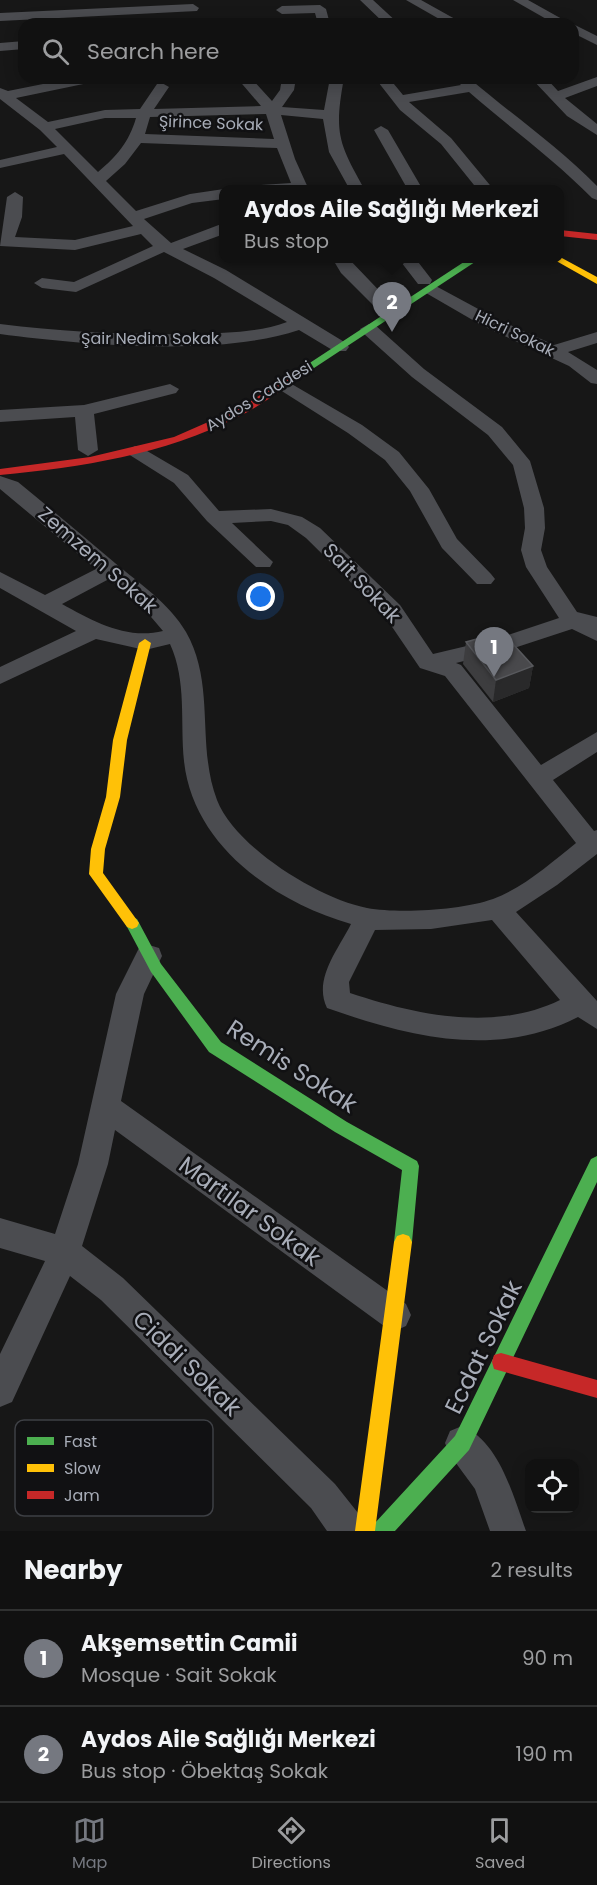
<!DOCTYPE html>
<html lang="en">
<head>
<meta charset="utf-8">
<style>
	:root { --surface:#111; --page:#1e1f1f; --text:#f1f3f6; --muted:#9c9d9f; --line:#303131; --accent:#757880 }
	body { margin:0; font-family:Poppins,sans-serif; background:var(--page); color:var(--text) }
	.controls { position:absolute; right:18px; bottom:18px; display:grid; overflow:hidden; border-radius:12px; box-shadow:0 3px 15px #0003 }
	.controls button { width:54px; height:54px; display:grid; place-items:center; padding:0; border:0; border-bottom:2px solid var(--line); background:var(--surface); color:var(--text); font:30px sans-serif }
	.you { position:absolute; left:261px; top:597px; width:21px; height:21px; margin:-15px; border:4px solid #fff; border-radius:50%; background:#1a73e8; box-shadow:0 0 0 9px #1a73e833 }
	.badge { display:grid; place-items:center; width:39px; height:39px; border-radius:50%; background:var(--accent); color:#fff; font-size:20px; font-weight:700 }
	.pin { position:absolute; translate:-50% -50px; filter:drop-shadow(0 2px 3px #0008) }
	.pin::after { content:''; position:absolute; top:32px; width:21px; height:18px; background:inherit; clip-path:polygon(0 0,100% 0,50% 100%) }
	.popup { position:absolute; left:219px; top:185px; width:345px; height:78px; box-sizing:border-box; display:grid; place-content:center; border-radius:12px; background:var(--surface); filter:drop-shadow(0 2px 4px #0005); font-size:20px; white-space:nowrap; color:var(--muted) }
	.popup b { font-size:22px; color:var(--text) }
	.popup::after { content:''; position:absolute; left:50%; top:100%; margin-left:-12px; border:12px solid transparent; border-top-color:var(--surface) }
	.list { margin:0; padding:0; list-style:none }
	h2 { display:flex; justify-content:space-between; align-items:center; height:78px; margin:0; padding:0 24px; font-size:26px }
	h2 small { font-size:20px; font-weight:400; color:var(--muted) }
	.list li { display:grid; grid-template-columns:39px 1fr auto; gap:18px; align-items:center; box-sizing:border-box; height:96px; padding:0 24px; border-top:2px solid var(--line) }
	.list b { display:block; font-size:22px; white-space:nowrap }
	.list p { margin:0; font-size:20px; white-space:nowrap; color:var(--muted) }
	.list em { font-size:20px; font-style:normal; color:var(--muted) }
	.icon { flex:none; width:33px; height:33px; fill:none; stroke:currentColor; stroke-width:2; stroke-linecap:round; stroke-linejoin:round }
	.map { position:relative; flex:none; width:597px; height:1531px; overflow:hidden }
	.search { position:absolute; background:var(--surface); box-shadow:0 3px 15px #0003; left:18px; right:18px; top:18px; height:66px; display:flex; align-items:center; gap:15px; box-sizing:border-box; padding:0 21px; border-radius:18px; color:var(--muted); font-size:22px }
	.sheet { height:270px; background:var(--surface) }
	nav { display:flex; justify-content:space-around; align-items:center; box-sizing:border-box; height:84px; border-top:2px solid var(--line); background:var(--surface); font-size:16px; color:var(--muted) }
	nav a { display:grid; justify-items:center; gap:3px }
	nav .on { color:var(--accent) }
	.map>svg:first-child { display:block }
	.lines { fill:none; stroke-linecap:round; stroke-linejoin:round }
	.street { fill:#4b4c50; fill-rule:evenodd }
	.fast { fill:#4caf50; fill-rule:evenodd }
	.slow { fill:#ffc107; fill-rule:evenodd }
	.jam { fill:#c62828; fill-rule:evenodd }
	.wall { fill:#3d3d3f }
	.shaded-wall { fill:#29292a }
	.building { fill:#49494c; stroke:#58595d; stroke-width:1.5 }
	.labels { text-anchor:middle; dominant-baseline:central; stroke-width:5; stroke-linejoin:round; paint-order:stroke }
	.far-street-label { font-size:16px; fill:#a8adb8; stroke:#111113 }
	.street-label { font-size:20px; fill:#a8adb8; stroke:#111113 }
	.near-street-label { font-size:24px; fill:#a8adb8; stroke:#111113 }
	.key { fill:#111113; stroke:#3e4045; stroke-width:1.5 }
	.key-label { font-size:16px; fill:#a8adb8 }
</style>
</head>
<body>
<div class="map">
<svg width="597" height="1531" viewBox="0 0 597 1531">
	<rect width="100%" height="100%" fill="#171717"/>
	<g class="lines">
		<path class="street" d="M 360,0 L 373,0 L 399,24 L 385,24 Z
			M 406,0 L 421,0 L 464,24 L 448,24 Z
			M 513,0 L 528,0 L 571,24 L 555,24 Z
			M 193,4 L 199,8 L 197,11 L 0,21 L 0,13 Z
			M 320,5 L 326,9 L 330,24 L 318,24 L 315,13 L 282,14 L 276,10 L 282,6 Z
			M 573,24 L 597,36 L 597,45 L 573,33 Z
			M 24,41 L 24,49 L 0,51 L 0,43 Z
			M 597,77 L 597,86 L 565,98 L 597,124 L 597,135 L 567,116 L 531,78 L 546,78 L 558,91 Z
			M 73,78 L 100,78 L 93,82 L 16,98 L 48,122 L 105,110 L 140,109 L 157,84 L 162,83 L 169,87 L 154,109 L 261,106 L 237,78 L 251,78 L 272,101 L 280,90 L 282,78 L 296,78 L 294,90 L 282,107 L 324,110 L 330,78 L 344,78 C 334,132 338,143 365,190 L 350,190 L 329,152 L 323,119 L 281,115 L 295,159 L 309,190 L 254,190 L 261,185 L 291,183 L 277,148 L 141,143 L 125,164 L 106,181 L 136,211 L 190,194 L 224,189 L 224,199 L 192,203 L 144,219 L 171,243 L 224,223 L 224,234 L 183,249 L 226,270 L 346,343 L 349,347 L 346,351 L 334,351 L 299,330 C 219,357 84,345 0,334 L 0,324 C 64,332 128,335 192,334 C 224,333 257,333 287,322 L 214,278 L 164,252 L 76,292 L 42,288 L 34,283 L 42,278 L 74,282 L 153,246 L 141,234 L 75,250 L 0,246 L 7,197 L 15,192 L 23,197 L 22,217 L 15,237 L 75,240 L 133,226 L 64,154 L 0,168 L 0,160 L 57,147 L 40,130 L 0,99 L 0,88 L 8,91 ZM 266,114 L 274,139 L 145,134 L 150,117 ZM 105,118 L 136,118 C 129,142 117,156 98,172 L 55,129 Z
			M 375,78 L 389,78 L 403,95 L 461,85 L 454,78 L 469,78 C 511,114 558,146 597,186 L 597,200 L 592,198 C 554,159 510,128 469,92 L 409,102 L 451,138 L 494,190 L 478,190 L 441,144 L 400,110 Z
			M 381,126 L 388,130 L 423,190 L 408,190 L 374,130 Z
			M 332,258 L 348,258 L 391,303 L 394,307 L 391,311 L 379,311 L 341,273 Z
			M 398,258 L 415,258 L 432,280 L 430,284 L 418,284 Z
			M 432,284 L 495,318 L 554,345 L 597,332 L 597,343 L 568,352 L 597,370 L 597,384 L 591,383 L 569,366 L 483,326 L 426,293 L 424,289 Z
			M 369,324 L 375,325 L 424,369 L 502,427 L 530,461 L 544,508 L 545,528 L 541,550 L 547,567 L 577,612 L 597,617 L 597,641 L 572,629 L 508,650 L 456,663 L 461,665 L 541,765 L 597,732 L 597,752 L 553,780 L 594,831 L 597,830 L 597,854 L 557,885 L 516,912 L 597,1001 L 597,1029 L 578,1017 C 496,1059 409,1037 327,1008 C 313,979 338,950 351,924 C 275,902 193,846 184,761 C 180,722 187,681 170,644 L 145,650 L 96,639 L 0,684 L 0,667 L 76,631 L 0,588 L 0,572 L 45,595 L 96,569 L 0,489 L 0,476 L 18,482 C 51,509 83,536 115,563 C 140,584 169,603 186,632 C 216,685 196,745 217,800 C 235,847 319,899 367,908 C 400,914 462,910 493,899 C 523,888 551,863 576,843 L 445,676 L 420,668 L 384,615 L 306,538 L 288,525 L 271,521 L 232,523 L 273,562 L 270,567 L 256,567 L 207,521 L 174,483 L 125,452 L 135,446 L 142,448 L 188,475 L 219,511 L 271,509 L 302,517 L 320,528 L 400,605 L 433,654 L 496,639 L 559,618 L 526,567 L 521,550 L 525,528 L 524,508 L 513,465 L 488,435 L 412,377 L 363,333 L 360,329 ZM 109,579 L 146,611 L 163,631 C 126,640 93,621 62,604 ZM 492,920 L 560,1000 C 495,1032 416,1015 350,993 L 349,982 L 375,930 L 431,929 Z
			M 283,379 L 362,425 L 399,452 L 429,489 L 457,539 L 491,574 L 495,579 L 491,584 L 477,584 L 442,548 L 410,491 L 385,460 L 348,433 L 277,388 L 274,384 Z
			M 170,384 L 179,389 L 176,393 L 94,414 L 98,450 L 88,456 L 78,450 L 75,417 L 0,422 L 0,410 L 84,405 Z
			M 149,945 L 159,948 L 162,956 L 144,994 L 121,1101 L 406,1304 L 411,1315 L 406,1326 L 395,1331 L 384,1326 L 115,1130 L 108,1164 L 82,1246 L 123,1278 L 335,1484 L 362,1518 L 367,1531 L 327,1531 L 311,1508 L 101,1300 L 70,1276 L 12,1402 L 0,1407 L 0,1354 L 45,1261 L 0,1248 L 0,1218 L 55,1234 L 78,1164 L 116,994 L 139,948 Z
			M 462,1426 C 500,1442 513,1496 526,1531 L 490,1531 L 475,1489 L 450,1455 L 445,1443 L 450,1431 Z"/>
		<path class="fast" d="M 470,258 L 481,258 L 311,370 L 303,370 L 302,368 Z
			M 132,917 L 137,919 L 161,964 L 221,1042 L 347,1122 L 417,1161 L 419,1166 L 412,1242 L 409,1248 L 403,1250 L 397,1248 L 394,1242 L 402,1170 L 335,1132 L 209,1052 L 151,972 L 125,923 L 127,919 Z
			M 597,1156 L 597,1182 L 469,1450 L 395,1531 L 371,1531 L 374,1524 L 455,1436 L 591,1159 Z"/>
		<path class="slow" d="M 560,257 L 597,277 L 597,284 L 551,258 Z
			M 145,639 L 151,643 L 127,740 L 120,797 L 105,849 L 103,873 L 139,923 L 137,927 L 132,929 L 127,927 L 89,874 L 91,849 L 106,797 L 113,740 L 139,643 Z
			M 403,1234 L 409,1236 L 412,1242 L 375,1531 L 355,1531 L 394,1242 L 397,1236 Z"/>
		<path class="jam" d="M 560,230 L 597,234 L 597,240 L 560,236 Z
			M 307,365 L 311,366 L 311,370 C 287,386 264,404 238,417 C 163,455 82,467 0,475 L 0,469 L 90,457 L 174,437 L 240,408 Z
			M 501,1353 L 597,1380 L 597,1398 L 494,1369 L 492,1362 L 494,1355 Z"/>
	</g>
	<path class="wall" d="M 466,642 L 533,666 L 529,688 L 493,702 L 463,664 Z"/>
	<path class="shaded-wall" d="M 533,666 L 529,688 L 493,702 L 496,680 Z"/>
	<path class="building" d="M 502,632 L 533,666 L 496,680 L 466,642 Z"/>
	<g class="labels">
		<g class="far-street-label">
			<text transform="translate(211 123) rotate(2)">Şirince Sokak</text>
			<text transform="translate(515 333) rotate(26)">Hicri Sokak</text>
			<text x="150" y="338">Şair Nedim Sokak</text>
			<text transform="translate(259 396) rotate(-31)">Aydos Caddesi</text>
		</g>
		<g class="street-label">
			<text transform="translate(98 560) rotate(41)">Zemzem Sokak</text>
			<text transform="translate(362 583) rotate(46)">Sait Sokak</text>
		</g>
		<g class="near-street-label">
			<text transform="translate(292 1066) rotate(33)">Remis Sokak</text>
			<text transform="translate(250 1211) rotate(36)">Martılar Sokak</text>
			<text transform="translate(483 1347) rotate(-64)">Ecdat Sokak</text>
			<text transform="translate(187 1363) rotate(44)">Ciddi Sokak</text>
		</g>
	</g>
	<rect x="15" y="1420" width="198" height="96" rx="9" class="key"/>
	<rect x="27" y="1437" width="27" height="8" fill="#4caf50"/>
	<rect x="27" y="1464" width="27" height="8" fill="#ffc107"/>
	<rect x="27" y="1491" width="27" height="8" fill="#c62828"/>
	<g class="key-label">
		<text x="64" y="1447">Fast</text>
		<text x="64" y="1474">Slow</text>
		<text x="64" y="1501">Jam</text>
	</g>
</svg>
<div class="controls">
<button><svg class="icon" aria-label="locate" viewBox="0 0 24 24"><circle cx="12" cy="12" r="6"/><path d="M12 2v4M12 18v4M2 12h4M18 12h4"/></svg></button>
</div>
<div class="you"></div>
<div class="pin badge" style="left:494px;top:677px">1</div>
<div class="pin badge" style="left:392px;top:332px">2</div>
<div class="popup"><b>Aydos Aile Sağlığı Merkezi</b>Bus stop</div>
<div class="search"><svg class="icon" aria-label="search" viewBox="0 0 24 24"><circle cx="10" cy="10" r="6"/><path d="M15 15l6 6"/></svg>Search here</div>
</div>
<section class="sheet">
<h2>Nearby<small>2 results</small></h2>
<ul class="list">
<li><span class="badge">1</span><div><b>Akşemsettin Camii</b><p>Mosque · Sait Sokak</p></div><em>90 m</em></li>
<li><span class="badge">2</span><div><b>Aydos Aile Sağlığı Merkezi</b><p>Bus stop · Öbektaş Sokak</p></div><em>190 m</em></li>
</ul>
</section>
<nav>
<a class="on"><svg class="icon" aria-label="map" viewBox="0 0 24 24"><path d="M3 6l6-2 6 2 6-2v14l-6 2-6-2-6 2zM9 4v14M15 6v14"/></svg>Map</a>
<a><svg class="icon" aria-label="directions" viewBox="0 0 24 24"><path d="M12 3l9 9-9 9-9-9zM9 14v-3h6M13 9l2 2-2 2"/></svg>Directions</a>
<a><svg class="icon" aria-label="saved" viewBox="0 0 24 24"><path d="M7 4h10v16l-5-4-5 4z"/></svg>Saved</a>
</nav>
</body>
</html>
